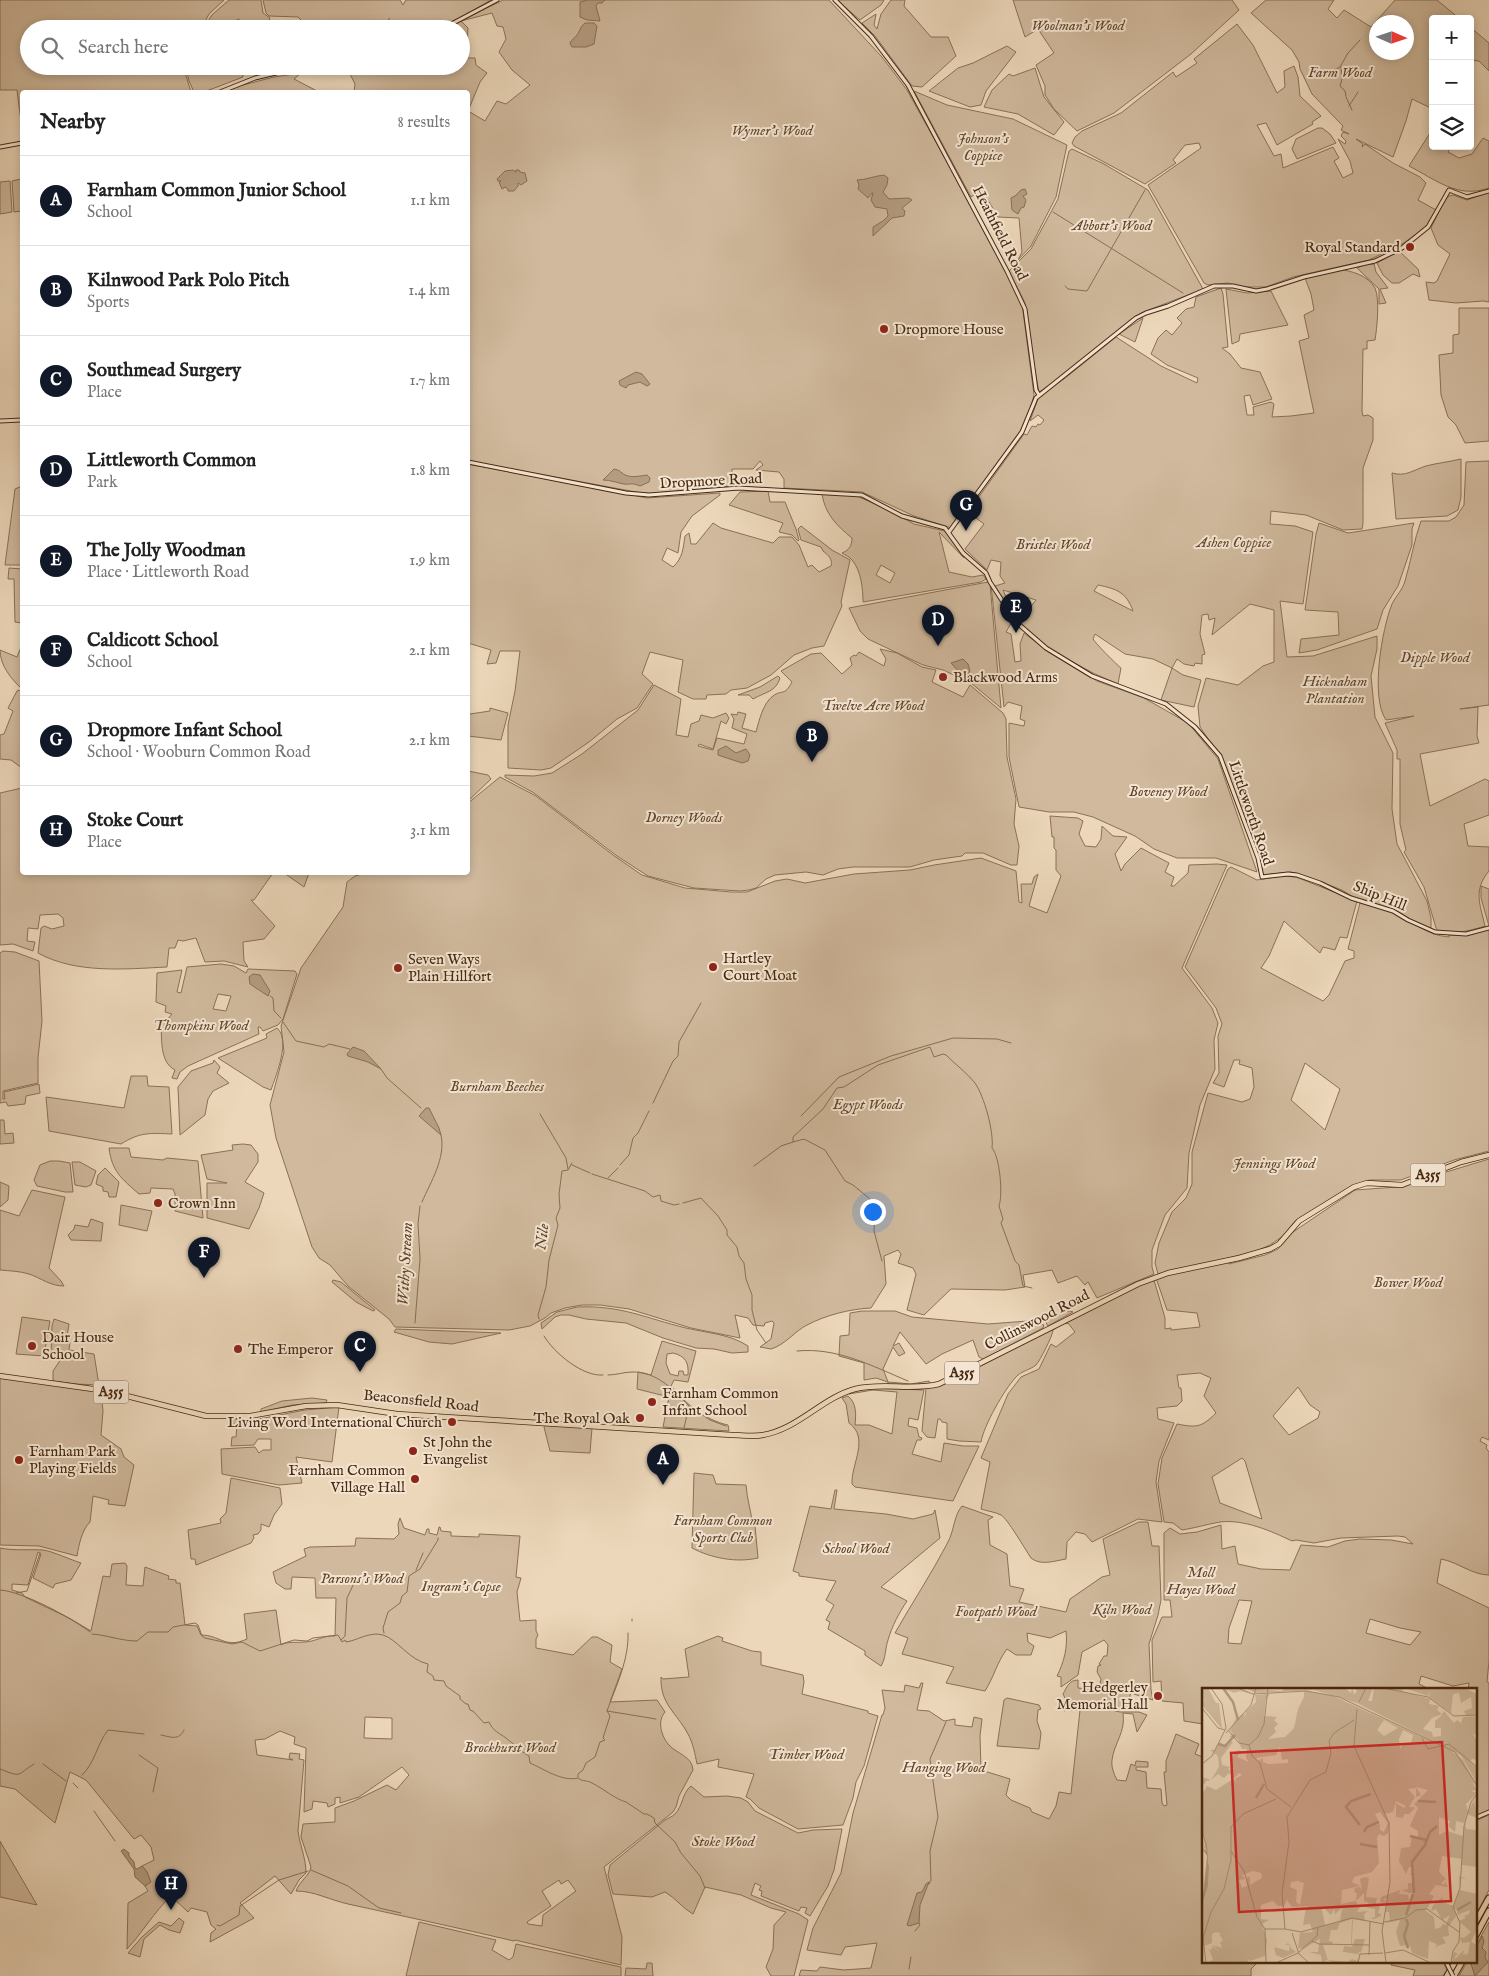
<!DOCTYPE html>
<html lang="en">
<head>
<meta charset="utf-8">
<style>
	:root { --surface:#fff; --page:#f6f6f6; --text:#222; --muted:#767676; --line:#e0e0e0; --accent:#111827 }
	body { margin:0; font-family:"IM FELL English",serif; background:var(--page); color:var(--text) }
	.controls { position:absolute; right:15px; top:15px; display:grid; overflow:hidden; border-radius:5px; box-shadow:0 2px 8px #0003 }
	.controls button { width:45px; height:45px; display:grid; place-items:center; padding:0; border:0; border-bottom:1px solid var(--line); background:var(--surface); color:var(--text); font:25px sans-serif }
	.compass { position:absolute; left:1369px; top:15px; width:45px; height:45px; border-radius:50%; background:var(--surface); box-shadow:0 2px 8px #0003; rotate:93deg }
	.you { position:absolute; left:872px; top:1211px; width:18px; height:18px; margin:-12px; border:4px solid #fff; border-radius:50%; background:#1a73e8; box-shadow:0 0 0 8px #1a73e833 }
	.badge { display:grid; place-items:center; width:32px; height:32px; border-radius:50%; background:var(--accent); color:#fff; font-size:16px; font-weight:700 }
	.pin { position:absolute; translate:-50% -41px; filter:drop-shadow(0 1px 2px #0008) }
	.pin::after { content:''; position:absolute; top:26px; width:18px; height:15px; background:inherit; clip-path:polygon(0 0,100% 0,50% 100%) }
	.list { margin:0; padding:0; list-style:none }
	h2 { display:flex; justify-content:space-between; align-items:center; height:65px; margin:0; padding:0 20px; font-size:21px }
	h2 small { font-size:16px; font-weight:400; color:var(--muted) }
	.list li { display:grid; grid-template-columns:32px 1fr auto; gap:15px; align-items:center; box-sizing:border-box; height:90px; padding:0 20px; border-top:1px solid var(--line) }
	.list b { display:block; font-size:19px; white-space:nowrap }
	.list p { margin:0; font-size:16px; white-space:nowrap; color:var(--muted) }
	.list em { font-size:16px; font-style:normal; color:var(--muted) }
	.icon { flex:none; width:28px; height:28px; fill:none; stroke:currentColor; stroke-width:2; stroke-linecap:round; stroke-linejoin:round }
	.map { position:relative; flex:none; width:1489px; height:1976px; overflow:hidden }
	.search { position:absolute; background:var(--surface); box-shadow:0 2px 8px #0003; left:20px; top:20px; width:450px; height:55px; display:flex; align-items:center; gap:12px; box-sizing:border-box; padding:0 18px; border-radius:28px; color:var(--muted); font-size:19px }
	.panel { position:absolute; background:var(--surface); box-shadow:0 2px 8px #0003; left:20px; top:90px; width:450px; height:785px; border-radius:5px }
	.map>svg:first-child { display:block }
	.green { fill:#d0b99d; stroke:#8c7056; fill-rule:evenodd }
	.water { fill:#b49c80; stroke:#896e53 }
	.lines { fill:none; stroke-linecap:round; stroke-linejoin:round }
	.stream { stroke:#896e53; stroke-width:1 }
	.secondary-casing { stroke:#48280f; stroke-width:5 }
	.primary-casing { stroke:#48280f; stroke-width:6 }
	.highway-casing { stroke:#48280f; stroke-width:7 }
	.secondary { stroke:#f3e5d2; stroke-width:3 }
	.primary { stroke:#ecd7ba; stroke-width:4.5 }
	.highway { stroke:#ecd7ba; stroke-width:5 }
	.secondary-bridge-casing { stroke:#48280f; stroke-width:5; stroke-linecap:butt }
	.secondary-bridge { stroke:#f3e5d2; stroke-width:3 }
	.poi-dot { fill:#8f2418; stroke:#f3e5d2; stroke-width:2 }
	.labels { text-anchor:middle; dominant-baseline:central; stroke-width:4; stroke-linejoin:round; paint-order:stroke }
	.shield { fill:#f3e5d2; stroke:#7b614a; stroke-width:1 }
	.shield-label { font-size:14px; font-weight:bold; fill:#48280f }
	.park-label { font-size:15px; font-style:italic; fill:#63452b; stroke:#f3e5d2 }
	.street-label { font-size:15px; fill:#48280f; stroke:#f3e5d2 }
	.poi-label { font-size:15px; fill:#48280f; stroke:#f3e5d2; text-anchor:start }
	.water-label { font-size:16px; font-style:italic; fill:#63452b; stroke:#f3e5d2 }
	.inset-river { fill:none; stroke:#b49c80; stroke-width:2.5 }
	.inset-road { fill:none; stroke:#aa9176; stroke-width:1 }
	.view { fill:#d62828; fill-opacity:0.15; stroke:#d62828; stroke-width:2.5 }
	.inset-edge { fill:none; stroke:#48280f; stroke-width:2.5 }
</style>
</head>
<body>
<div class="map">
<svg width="1489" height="1976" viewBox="0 0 1489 1976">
	<rect width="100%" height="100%" fill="#ecd7ba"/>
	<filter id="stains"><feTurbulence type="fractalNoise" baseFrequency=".004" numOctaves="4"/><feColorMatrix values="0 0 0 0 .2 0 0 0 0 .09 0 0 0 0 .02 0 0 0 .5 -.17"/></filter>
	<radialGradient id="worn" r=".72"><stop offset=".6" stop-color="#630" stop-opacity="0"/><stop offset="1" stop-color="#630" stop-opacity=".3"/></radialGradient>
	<path class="green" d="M 0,0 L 224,0 L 209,14 L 201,29 L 29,29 L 29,66 L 183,66 L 191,92 L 22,92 L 22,129 L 17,90 L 0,90 Z
		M 229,0 L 261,0 L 263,13 L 270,18 L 268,23 L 255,23 L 257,29 L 255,29 L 238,19 L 226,29 L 203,29 L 212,15 Z
		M 263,0 L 400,0 L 403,5 L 406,0 L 491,0 L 440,29 L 381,29 L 390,18 L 379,29 L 310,29 L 298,17 L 269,16 L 266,13 Z
		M 503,0 L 829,0 L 882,57 L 907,90 L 984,229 L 1022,304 L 1034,395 L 1028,417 L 1021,430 L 951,528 L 914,516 L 862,492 L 784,488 L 784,479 L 779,472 L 756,470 L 763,465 L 760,461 L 753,469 L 732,469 L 732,486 L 647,494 L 468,461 L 468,92 L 354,92 L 355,84 L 347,68 L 363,69 L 375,66 L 461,66 L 461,29 L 450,29 L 460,21 ZM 492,13 L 497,26 L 503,27 L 506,39 L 499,52 L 512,70 L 530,85 L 506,104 L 497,101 L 485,121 L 468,111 L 480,82 L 487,73 L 476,65 L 475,58 L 466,58 L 462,52 L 464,48 L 467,50 L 468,28 L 461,21 Z
		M 837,0 L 884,0 L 881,5 L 860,20 Z
		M 891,0 L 905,0 L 904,6 L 931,37 L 948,37 L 956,56 L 922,87 L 912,86 L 875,36 L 862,23 L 876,14 L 874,25 L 877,29 L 881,14 Z
		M 1013,0 L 1232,0 L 1239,10 L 1191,54 L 1114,113 L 1077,131 L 1054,109 L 1045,95 L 1045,86 L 1036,65 L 1054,53 L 1038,29 L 1025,37 Z
		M 1266,0 L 1334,0 L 1328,9 L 1337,18 L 1344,10 L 1371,27 L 1395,0 L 1437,0 L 1460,19 L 1433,19 L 1433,109 L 1412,99 L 1406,121 L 1393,157 L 1356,139 L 1363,144 L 1362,147 L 1365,144 L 1393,163 L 1420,177 L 1426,183 L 1418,200 L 1436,210 L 1426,228 L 1402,244 L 1369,260 L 1293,277 L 1266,287 L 1243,287 L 1228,283 L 1208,285 L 1204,283 L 1148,185 L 1201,148 L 1199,143 L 1185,145 L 1173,160 L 1176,163 L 1145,184 L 1074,146 L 1072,143 L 1075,137 L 1082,131 L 1121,113 L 1173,72 L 1176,77 L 1197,63 L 1194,59 L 1237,24 L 1253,45 L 1277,93 L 1285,87 L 1284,71 L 1294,66 L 1298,77 L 1300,96 L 1321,116 L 1312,122 L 1313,124 L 1277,145 L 1266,123 L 1257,125 L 1274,156 L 1281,154 L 1283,168 L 1333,147 L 1339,158 L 1334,161 L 1343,178 L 1353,173 L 1350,161 L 1338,139 L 1345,144 L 1346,141 L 1341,136 L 1343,132 L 1349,134 L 1341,130 L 1343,126 L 1312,94 L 1300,69 L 1299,62 L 1292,50 L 1251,13 ZM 1376,22 L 1406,22 L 1406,52 L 1376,52 Z
		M 1470,27 L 1489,43 L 1489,71 L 1479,61 L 1470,60 Z
		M 1007,46 L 1016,52 L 986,91 L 981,105 L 970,107 L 929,91 L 958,68 L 973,63 Z
		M 186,66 L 241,66 L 243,77 L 204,92 L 194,92 L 189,81 Z
		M 1035,68 L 1044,97 L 1064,122 L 1054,135 L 1018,114 L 984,107 L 992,90 L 1009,74 L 1013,76 Z
		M 301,73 L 294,79 L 317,91 L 316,92 L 216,92 L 274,77 Z
		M 914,91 L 947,105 L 1013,119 L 1067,145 L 1056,197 L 1031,246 L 1018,260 L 1022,252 L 1019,218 L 998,217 L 982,190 L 971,197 Z
		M 1318,128 L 1322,128 L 1330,134 L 1336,143 L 1297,159 L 1292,149 L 1296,139 Z
		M 1430,133 L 1433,134 L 1433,146 L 1452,146 L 1448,152 L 1459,158 L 1472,154 L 1483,138 L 1489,141 L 1489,188 C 1458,199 1436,180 1409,166 Z
		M 1072,149 L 1104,164 L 1148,190 L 1203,289 L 1141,313 L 1056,381 L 1039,392 L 1032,355 L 1025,303 L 1009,271 L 1031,249 L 1058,199 L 1069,151 Z
		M 21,179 L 22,211 L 14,212 L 12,181 Z
		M 10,181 L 12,212 L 0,214 L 0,182 Z
		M 1489,192 L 1489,302 L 1483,301 L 1456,303 L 1429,300 L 1426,282 L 1434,283 L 1437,281 L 1450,254 L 1438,245 L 1431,228 L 1446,197 L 1453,195 L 1467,200 Z
		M 1399,251 L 1418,269 L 1420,277 L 1413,274 L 1399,283 L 1392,283 L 1383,275 L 1377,263 Z
		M 1366,264 L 1374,264 L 1376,272 L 1388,288 L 1380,289 L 1386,303 L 1379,304 L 1379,289 L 1357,268 Z
		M 1338,269 C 1351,271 1368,275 1375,288 C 1380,299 1377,328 1375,340 L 1367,341 L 1367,349 L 1363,349 L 1362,411 L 1363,416 L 1368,415 L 1373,418 L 1373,440 L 1363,468 L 1363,523 L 1362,529 L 1343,530 L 1306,515 L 1271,511 L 1270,524 L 1295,526 L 1313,532 L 1303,604 L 1280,601 L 1287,657 L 1313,656 L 1377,636 L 1377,649 L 1371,676 L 1375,717 L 1393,753 L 1392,809 L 1397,844 L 1427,901 L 1431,918 L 1431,929 L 1409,919 L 1393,909 L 1353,897 L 1342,890 L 1308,877 L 1291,872 L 1263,875 L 1224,762 L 1200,727 L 1198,706 L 1206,678 L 1238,685 L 1263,666 L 1274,662 L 1274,610 L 1250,604 L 1212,635 L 1215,618 L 1209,620 L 1208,614 L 1202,615 L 1200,634 L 1205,654 L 1202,655 L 1202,664 L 1195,663 L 1194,666 L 1184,664 L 1177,659 L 1172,668 L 1183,675 L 1201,680 L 1194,707 L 1161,700 L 1172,668 L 1153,659 L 1125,654 L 1095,634 L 1093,639 C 1095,643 1117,665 1121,668 L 1118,684 L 1093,673 L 1054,652 L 1030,632 L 1018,625 L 995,586 L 1005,583 L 1000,576 L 1001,562 L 991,560 L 987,570 L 965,549 L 984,524 L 968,512 L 1024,434 L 1027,435 L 1032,426 L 1036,427 L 1038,424 L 1040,425 L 1044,420 L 1038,415 L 1030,421 L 1039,396 L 1064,379 L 1116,337 L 1161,366 L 1197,383 L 1198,378 L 1167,365 L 1151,354 L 1158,338 L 1166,330 L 1172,335 L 1182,323 L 1177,318 L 1186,309 L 1194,307 L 1196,297 L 1221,288 L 1223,294 L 1228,347 L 1222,348 L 1230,354 L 1241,368 L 1260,372 L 1272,399 L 1253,405 L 1250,395 L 1244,396 L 1247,415 L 1254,415 L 1253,407 L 1271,402 L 1274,404 L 1272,417 L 1291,416 L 1314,413 L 1299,341 L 1309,338 L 1304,315 L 1314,310 L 1311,294 L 1305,278 ZM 1098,585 C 1117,589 1126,592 1133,611 L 1094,591 ZM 1003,590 L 1036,600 L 1022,618 L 1020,612 L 1010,606 Z
		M 1226,289 L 1247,293 L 1271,291 L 1288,325 L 1240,334 L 1239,341 L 1232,344 Z
		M 1459,308 L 1489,308 L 1489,441 L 1465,443 L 1456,425 L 1448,417 L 1441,395 L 1439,355 L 1453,353 L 1453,335 L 1459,334 Z
		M 1143,318 L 1135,342 L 1119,334 Z
		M 1461,459 L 1461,497 L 1458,510 L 1447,516 L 1396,519 L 1392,473 C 1406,477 1413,470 1426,466 C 1437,463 1449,462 1461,459 Z
		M 1489,461 L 1489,705 L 1460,709 L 1478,707 L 1477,736 L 1479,743 L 1420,754 L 1430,806 L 1485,779 L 1489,781 L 1489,815 L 1464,824 L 1468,846 L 1489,847 L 1489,871 C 1473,890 1480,904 1485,926 C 1466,932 1457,934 1437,930 L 1436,928 L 1424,887 L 1404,852 L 1406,850 L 1400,824 L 1400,759 L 1397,759 L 1397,750 L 1385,723 L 1414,716 L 1386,720 C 1370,697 1382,629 1392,604 C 1396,596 1403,589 1405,581 C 1411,561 1414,540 1421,521 L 1449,521 L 1456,517 L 1464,505 L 1466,462 Z
		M 468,464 L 647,498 L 720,493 L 720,495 L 692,516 L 681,532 L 678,553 L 667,548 L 662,560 L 673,567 C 683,558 683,548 685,536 L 689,533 L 691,544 L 696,544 L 713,523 L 721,528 L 773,543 L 779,537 L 792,537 L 799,545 L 808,567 L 812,565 L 819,572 L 831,566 C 833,559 828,555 823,551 L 821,547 L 801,540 L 798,529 L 801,526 L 832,550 L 850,560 L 841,602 L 842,606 L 824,646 L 812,648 L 794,655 L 771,675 L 747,688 L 731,690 L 726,694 L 707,695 L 706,699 L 693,699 L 678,692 L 683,660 L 650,652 L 642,674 L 653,684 L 637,708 L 617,719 L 589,742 L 551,768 L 541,770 L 508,768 L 508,725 L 515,691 L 520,651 L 500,651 L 496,663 L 487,664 L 491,650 L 468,643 Z
		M 22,486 L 22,565 L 5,565 L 15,489 Z
		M 768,491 L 770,502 L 785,502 L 796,529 L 799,540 L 798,541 L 792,535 L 779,532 L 783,523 L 729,505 L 740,492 Z
		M 822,494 L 854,495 L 885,508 L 914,524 L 945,531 L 964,558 L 939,532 L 949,572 L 972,577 L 983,575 L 986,579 L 981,582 L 863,602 C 863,589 861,570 852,560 C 850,557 845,555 842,553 C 849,550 852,546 852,538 C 837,526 825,514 822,494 ZM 881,565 L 895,573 L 890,583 L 876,575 Z
		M 1319,523 L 1348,533 L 1414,523 L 1412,529 L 1412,545 L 1398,586 L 1383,610 L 1377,629 L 1317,650 L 1299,653 L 1301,639 L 1339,635 L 1338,612 L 1305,610 L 1316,534 Z
		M 9,568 L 22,569 L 22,623 L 15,622 L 14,579 L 8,579 Z
		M 988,582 L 990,584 L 1001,708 L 971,683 L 943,670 L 923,665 L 868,639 L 860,631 L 849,608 Z
		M 991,585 L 1013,620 L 1006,632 L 1011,634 L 1015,662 L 1021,661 L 1020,644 L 1024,633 L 1050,653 L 1097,681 L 1144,698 L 1188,723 L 1218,759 L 1257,872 L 1216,858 L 1177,858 L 1154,849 L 1135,836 L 1093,817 L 1074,812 L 1049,812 L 1019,807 L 1009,757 L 1009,723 L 1024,726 L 1025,721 L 1020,719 L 1022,706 L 1008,702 L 1004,707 Z
		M 21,647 L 22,647 L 22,689 C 11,679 0,665 0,650 L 17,657 Z
		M 880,649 L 897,653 L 922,667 L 936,670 L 932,682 L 963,697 L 970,685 L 1003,713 L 1006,719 L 1007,757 L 1016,799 L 1014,824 L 1019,846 L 1017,865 L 1011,865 L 983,853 L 965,853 L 962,856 L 934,860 L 910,867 L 853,867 L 838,869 L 823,875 L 806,872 L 775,875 L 766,879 L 756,888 L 749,890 L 740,891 L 694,888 L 648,876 L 617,856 L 534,793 L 505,777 L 505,775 L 534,776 L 552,773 L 582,754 L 638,710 L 654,685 L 681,699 L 676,735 L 688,737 L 691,724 L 699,721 L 701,715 L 713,718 L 726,713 L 729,718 L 726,724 L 721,721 L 713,749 L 699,744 L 698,746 L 713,750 L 717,738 L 744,744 L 747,734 L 732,728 L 734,719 L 731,714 L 737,715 L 738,712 L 746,714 L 742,728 L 756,732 C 759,721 763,703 773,696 C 782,689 784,697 792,682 L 781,671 L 811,654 L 821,653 L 842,674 L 852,665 L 850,658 L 854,655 L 856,656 L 859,652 L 884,666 L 886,659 Z
		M 778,676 L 780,678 C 776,692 765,692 753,699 L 749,695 L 738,695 L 760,687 Z
		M 19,690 L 22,693 L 22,768 L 11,760 L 0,759 L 0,735 L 4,734 L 13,711 L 8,708 L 17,691 Z
		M 490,708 L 508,713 L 501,740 L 468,736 L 468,720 L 470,714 L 490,711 Z
		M 468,771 L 488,775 L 491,779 L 468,801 Z
		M 500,777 L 536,796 L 613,855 L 642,875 L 685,888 L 731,892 L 747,892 L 775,881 L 787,879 L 805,883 L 854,874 L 910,870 L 934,865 L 981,858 L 1016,871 L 1019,902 L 1022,903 L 1021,884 L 1032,884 L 1034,877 L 1038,874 L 1029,906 L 1047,913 L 1061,876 L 1056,870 L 1056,850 L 1054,848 L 1054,837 L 1052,837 L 1050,816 L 1078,818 L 1083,821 L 1079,834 L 1085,846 L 1096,847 L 1101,839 L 1102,826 L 1113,836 L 1127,837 L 1115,854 L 1121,871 L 1125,864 L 1141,848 L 1169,863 L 1165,872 L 1174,877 L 1171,886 L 1174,886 L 1188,873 L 1189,865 L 1217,864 L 1227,865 L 1182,968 L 1212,1008 L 1218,1023 L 1214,1040 L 1215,1069 L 1200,1105 L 1189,1153 L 1187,1188 L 1165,1215 L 1152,1250 L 1152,1267 L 1154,1274 L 1097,1298 L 1088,1282 L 1085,1285 L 1077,1276 L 1058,1283 L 1052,1270 L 1023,1275 L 1025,1287 L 1005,1290 L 951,1289 L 924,1315 L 907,1310 L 916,1274 L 913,1268 L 898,1263 L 901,1254 L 898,1250 L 884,1256 L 886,1284 L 871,1308 C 850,1309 826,1315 807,1325 C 795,1331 785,1345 771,1349 L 760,1347 L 771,1339 L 774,1323 L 772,1321 L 765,1323 L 764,1326 L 753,1325 L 748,1318 L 735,1315 L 740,1338 L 691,1328 L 629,1309 L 600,1305 L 582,1305 L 565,1308 L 551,1313 L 545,1318 L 530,1326 L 509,1330 L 395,1327 L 389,1319 L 348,1286 L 330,1265 L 319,1258 L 312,1247 L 276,1138 L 270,1105 L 284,1052 L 281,1026 L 301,968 L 343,907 L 347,882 L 355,876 L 365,873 L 468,872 L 468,803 Z
		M 22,788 L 22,872 L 273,873 L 254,900 L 251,900 L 275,926 L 264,939 L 243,942 L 244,961 L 248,967 L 224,961 L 205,962 L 196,938 L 183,941 L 178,940 L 175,948 L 169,948 L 167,967 C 125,969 76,974 38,953 L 41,928 L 44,926 L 52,929 L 64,926 L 63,918 L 58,914 L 40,915 L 38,929 L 28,928 L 27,941 L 35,942 L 33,951 L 13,944 L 0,945 L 0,793 Z
		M 1231,867 L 1257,880 L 1282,876 L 1296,877 L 1357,901 L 1347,938 L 1340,937 L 1335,950 L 1323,947 L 1320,953 L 1284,921 L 1269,956 L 1261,968 L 1323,1001 L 1329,995 L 1345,961 L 1354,958 L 1354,951 L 1348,949 L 1360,903 C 1371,906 1384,908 1394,913 C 1415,922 1425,935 1449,937 L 1449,935 L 1469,935 L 1489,929 L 1489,1151 L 1454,1160 L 1401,1180 L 1369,1180 L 1360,1184 L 1295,1221 L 1283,1236 L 1270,1245 L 1254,1252 L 1161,1274 L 1158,1274 L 1155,1263 L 1159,1243 L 1172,1212 L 1186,1198 L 1192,1184 L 1192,1152 L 1208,1093 L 1242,1102 L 1250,1099 L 1254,1087 L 1252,1068 L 1239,1064 L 1240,1060 L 1234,1060 L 1224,1087 L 1213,1083 L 1219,1073 L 1218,1036 L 1222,1024 L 1216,1008 L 1185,967 L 1228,869 ZM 1305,1063 L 1340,1089 L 1325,1130 L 1291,1100 Z
		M 284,873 L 309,873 L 304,887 Z
		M 1481,886 L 1489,889 L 1489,926 L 1481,898 Z
		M 3,951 L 15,952 L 39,961 L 42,1021 L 38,1058 L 38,1083 L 3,1091 L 3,1099 L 5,1099 L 4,1092 L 39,1084 L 40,1093 L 26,1096 L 25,1104 L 8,1106 L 6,1102 L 0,1103 L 0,953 Z
		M 221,964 L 234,966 L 246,973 L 248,969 L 295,971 L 297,974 L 283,1019 L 278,1025 L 263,1031 L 260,1027 L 258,1027 L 259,1034 L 188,1066 L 180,1072 L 177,1079 L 172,1078 L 175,1070 C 159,1062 162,1037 161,1022 L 166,1021 L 172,1014 L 165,1012 L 166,1006 L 156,1002 L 157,973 L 182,970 L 177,992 L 181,993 L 187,967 ZM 218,994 L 231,996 L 226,1011 L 213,1009 Z
		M 277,1028 C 291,1040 276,1075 271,1090 L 263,1087 L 218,1058 L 267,1038 L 266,1034 Z
		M 214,1060 L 220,1067 L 217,1073 L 229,1083 L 213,1091 L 208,1099 L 205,1115 L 180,1135 L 178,1087 L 191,1071 L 213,1063 Z
		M 131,1076 L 147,1076 L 148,1086 L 169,1087 L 172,1134 C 150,1133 140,1132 121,1144 L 49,1131 L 46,1097 L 124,1108 Z
		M 0,1120 L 4,1120 L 5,1134 L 13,1133 L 14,1143 L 0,1144 Z
		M 243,1144 L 251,1145 L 258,1154 L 258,1162 L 245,1182 L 264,1193 L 259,1208 L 249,1229 L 207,1218 L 207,1183 L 227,1183 L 207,1179 L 201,1155 L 233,1150 L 232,1145 Z
		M 109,1148 L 129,1148 L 131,1157 L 163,1160 L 167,1158 L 198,1161 L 203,1218 L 175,1211 L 175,1194 L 173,1189 L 151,1188 L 150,1193 L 139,1194 C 122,1179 112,1172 109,1148 Z
		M 1489,1159 L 1489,1440 L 1482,1437 L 1480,1441 L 1487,1445 L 1486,1448 L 1489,1452 L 1489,1575 C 1472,1575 1458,1562 1441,1559 L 1437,1583 L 1489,1608 L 1489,1661 L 1487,1682 L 1489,1683 L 1489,1810 L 1475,1816 L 1475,1690 L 1468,1690 L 1469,1683 L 1453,1686 L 1421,1676 L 1419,1684 L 1431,1690 L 1203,1690 L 1203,1724 L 1184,1721 L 1183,1703 L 1162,1701 L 1161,1681 L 1153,1682 L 1152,1640 L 1162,1617 L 1172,1617 L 1170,1600 L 1164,1600 L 1164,1533 L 1170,1528 L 1180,1534 L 1197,1532 L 1221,1525 L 1222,1549 L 1235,1546 L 1238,1564 L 1261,1569 L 1290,1570 L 1301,1545 L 1328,1547 L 1345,1541 L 1360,1539 L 1391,1540 L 1413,1544 L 1405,1537 L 1398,1536 L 1341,1538 L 1314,1543 L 1296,1540 L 1292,1541 C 1271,1531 1244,1519 1220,1522 C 1208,1524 1195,1528 1182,1530 L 1173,1523 L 1164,1522 L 1158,1484 L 1162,1458 L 1177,1424 C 1197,1428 1202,1427 1216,1413 L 1204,1396 L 1211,1378 L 1200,1373 L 1177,1375 L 1179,1388 L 1181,1388 L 1182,1401 L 1177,1406 L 1157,1408 L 1158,1419 L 1174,1423 L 1159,1461 L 1156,1482 L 1162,1522 L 1138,1519 L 1092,1542 L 1085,1534 L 1076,1532 L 1067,1542 L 1066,1559 C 1054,1561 1041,1566 1031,1558 C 1025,1549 1007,1518 1001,1515 C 995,1512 987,1511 981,1509 L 990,1462 L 981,1458 L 1008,1394 L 1021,1377 L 1039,1369 L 1051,1344 L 1056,1347 L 1075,1332 L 1068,1323 L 1066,1324 L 1066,1322 L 1135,1287 L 1154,1280 L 1165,1318 L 1165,1329 L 1171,1328 L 1171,1330 L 1200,1327 L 1197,1313 L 1167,1310 L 1156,1278 L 1227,1261 L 1229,1264 L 1265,1255 L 1278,1249 L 1293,1232 L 1355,1190 L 1397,1187 ZM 1298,1387 L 1310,1405 L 1320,1412 L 1318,1418 L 1289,1435 L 1273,1416 ZM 1242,1458 L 1245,1461 L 1262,1519 L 1220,1503 L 1212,1477 ZM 1239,1600 L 1252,1601 L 1241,1644 L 1228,1643 L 1229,1628 ZM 1370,1619 L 1400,1628 L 1421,1632 L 1410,1645 L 1366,1633 Z
		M 50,1161 L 59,1161 L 70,1163 L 73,1192 L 65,1192 L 37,1186 L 34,1180 L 40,1165 Z
		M 72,1162 L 80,1162 L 96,1171 L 91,1185 L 86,1187 L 75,1185 Z
		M 105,1168 L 119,1182 L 116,1197 L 109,1197 L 108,1192 L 103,1191 L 103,1187 L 96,1184 L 98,1175 Z
		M 0,1182 L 9,1186 L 8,1200 L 0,1207 Z
		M 32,1190 L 65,1197 L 49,1268 L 61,1281 L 64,1286 C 50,1286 41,1278 29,1274 C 19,1271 10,1271 0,1270 L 0,1210 L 19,1216 Z
		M 121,1205 L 152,1211 L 147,1231 L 119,1225 Z
		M 91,1219 L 103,1223 L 101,1241 L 71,1240 L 68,1235 L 74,1229 L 75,1225 L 88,1227 Z
		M 333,1280 L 341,1282 L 375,1310 L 373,1311 L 356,1302 L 332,1282 Z
		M 577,1307 C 621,1305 645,1318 686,1328 C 707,1333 730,1334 748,1346 L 748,1352 L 732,1353 L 714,1349 L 696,1348 L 663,1338 L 626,1323 L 586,1319 L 569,1315 L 561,1315 L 555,1317 L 542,1329 L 541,1323 L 557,1312 Z
		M 862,1311 L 895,1311 L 912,1317 L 988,1324 L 1028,1321 L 1044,1325 L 1043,1328 L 983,1359 L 979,1357 L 973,1340 L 942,1354 L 926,1364 L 900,1332 L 893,1346 L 899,1343 L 905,1353 L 899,1356 L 893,1347 L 883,1369 L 888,1382 L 911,1384 L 929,1381 L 930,1384 L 888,1385 L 888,1382 L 876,1378 L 864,1380 L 864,1363 L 839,1356 L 840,1336 L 849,1335 L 850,1313 Z
		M 1070,1311 L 1073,1312 L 1048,1326 L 1045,1321 L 1048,1315 Z
		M 22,1317 L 50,1321 L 44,1356 L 16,1354 Z
		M 54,1319 L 69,1324 L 66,1343 L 70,1342 L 69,1350 L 94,1354 L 99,1385 L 76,1384 L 53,1381 L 53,1371 L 63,1356 L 55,1353 L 53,1355 L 51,1354 L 52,1326 Z
		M 1062,1324 L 1053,1330 C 1053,1335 1040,1361 1036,1365 C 1030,1370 1021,1371 1016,1377 C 1004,1390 984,1425 981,1442 L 959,1441 L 947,1439 L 947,1423 L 942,1422 L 940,1419 L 938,1419 L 935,1438 L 927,1437 L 922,1431 L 926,1388 L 945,1384 Z
		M 396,1329 L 501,1333 L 452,1344 L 429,1342 L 394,1332 Z
		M 662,1341 L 696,1351 L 688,1382 L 674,1380 L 671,1386 C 686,1404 705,1420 728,1425 L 729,1431 L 663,1427 L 669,1397 L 637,1389 L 638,1372 L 651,1375 ZM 673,1353 C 685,1356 689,1362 688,1375 L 684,1375 L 683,1371 L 679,1371 L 678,1376 L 670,1374 L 666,1363 L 667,1354 Z
		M 0,1377 L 101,1391 L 103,1411 L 101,1435 L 121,1449 L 124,1457 L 134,1465 L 125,1506 L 108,1504 L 109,1500 L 93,1496 L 90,1522 C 82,1530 79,1544 77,1556 L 39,1546 L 0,1545 Z
		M 870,1388 L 924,1390 L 918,1420 L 909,1418 L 908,1426 L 917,1428 L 919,1437 L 922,1438 L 921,1440 L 917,1440 L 912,1454 L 941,1462 L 944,1443 L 963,1446 L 979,1446 L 953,1501 L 855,1487 L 852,1484 C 851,1464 870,1438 849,1423 L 846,1404 L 842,1398 L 848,1396 C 857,1404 856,1414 855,1425 L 869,1425 L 892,1434 L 897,1392 L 873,1390 L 849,1394 L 854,1391 Z
		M 312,1398 L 327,1400 L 326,1403 L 292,1405 L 261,1412 L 261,1409 L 282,1401 Z
		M 339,1407 L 332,1462 L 296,1457 L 302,1483 L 279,1485 L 222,1474 L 221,1449 L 255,1447 L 259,1453 L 263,1450 L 271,1450 L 271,1439 L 258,1439 L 254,1445 L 231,1446 L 232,1437 L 236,1437 L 237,1424 L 233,1424 L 233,1419 L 254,1420 L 305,1410 Z
		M 545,1425 L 592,1428 L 590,1453 L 550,1451 L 544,1427 Z
		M 694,1473 L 713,1475 L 716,1484 L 746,1485 C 747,1499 751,1511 753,1526 L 755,1526 L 758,1558 C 736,1563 711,1558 692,1548 Z
		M 231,1478 L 280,1488 L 282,1504 L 274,1515 L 269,1527 L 261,1524 L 261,1530 L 258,1534 L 253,1535 L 254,1538 L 251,1543 L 196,1565 L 195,1559 L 191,1559 L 188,1530 L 221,1523 L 220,1519 L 226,1513 Z
		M 835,1490 L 837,1490 L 834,1509 L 886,1514 L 913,1519 L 933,1514 L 935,1510 L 940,1538 L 881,1587 L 907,1601 C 899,1613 892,1626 888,1640 C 885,1649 886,1658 881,1666 L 865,1655 L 865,1651 L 828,1629 L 830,1622 L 826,1620 L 834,1605 L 826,1600 L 836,1581 L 799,1576 L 799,1573 L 793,1571 L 810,1506 L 831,1509 Z
		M 962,1506 L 993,1517 L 988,1520 L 990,1545 L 1007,1554 L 1010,1586 L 1024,1589 L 1019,1602 L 1066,1612 L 1070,1599 L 1102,1577 L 1110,1575 L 1103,1539 L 1139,1522 L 1148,1522 L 1152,1546 L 1159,1546 L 1161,1600 L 1158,1615 L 1149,1644 L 1151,1690 L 1153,1700 L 1134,1694 L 1131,1690 L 1128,1709 L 1123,1710 L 1087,1702 L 1067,1702 L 1063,1694 C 1067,1687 1069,1680 1078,1680 L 1078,1688 L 1099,1690 L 1101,1679 L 1097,1672 L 1098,1666 L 1101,1665 L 1099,1664 L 1104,1656 L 1107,1656 L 1108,1645 L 1104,1640 L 1082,1652 L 1078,1675 L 1061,1687 L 1061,1677 L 1057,1676 C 1064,1662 1068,1647 1066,1631 L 1050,1638 L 1027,1633 L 1028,1642 L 1034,1646 L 1031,1655 L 1016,1655 L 1007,1649 C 997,1662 994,1677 985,1691 L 946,1683 L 954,1667 L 902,1654 L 908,1638 L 895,1633 C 912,1603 932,1573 948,1542 C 954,1531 954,1515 962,1506 Z
		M 400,1518 L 404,1528 L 425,1535 L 427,1529 L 429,1529 L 429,1533 L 437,1535 L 439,1527 L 440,1527 L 441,1531 L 451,1532 L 451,1536 L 479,1537 L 479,1534 L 520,1536 L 516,1577 L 521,1578 L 517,1592 L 520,1621 L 536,1620 L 536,1631 L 538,1635 L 536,1639 L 536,1648 L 573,1655 L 592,1637 L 597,1637 L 612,1645 L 610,1662 L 622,1669 L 610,1702 L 657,1700 L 665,1712 C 657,1721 661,1736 669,1745 C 677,1754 692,1756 693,1770 L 679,1796 L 676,1807 L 673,1812 L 604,1867 L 622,1937 L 621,1965 L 515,1940 L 514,1941 C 459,1928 403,1916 348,1904 C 330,1900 314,1891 296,1891 C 299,1882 310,1875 311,1867 L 301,1837 L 303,1824 L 335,1822 L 335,1808 L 354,1801 L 387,1785 L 396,1790 L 409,1775 L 402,1767 L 359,1797 L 340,1803 L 340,1797 L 335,1798 L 335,1804 L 328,1807 L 327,1803 L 313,1801 L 312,1809 L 304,1812 L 306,1748 L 294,1744 L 295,1737 L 280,1731 L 265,1739 L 255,1740 L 257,1755 L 293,1760 L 289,1758 L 290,1753 L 300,1754 L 299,1759 L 304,1760 L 298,1831 C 300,1846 306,1858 306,1873 L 299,1880 L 291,1894 L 275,1876 L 240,1903 L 254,1918 L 210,1942 L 211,1933 L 216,1929 L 211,1925 L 207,1912 L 191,1908 L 188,1912 L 171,1896 C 154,1912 143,1932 127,1949 L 128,1903 L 148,1891 L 145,1886 L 150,1882 L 147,1872 L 142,1866 L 154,1860 L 151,1847 L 141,1835 L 134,1839 L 86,1780 L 70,1772 L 55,1823 L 15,1789 L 0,1786 L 0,1548 C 15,1551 29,1549 43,1550 C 52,1551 71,1560 81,1563 L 71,1580 L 55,1584 L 53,1588 L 33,1578 L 41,1554 L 38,1552 L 28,1585 L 12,1584 L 12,1590 L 22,1593 L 25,1597 L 69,1618 L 91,1631 L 103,1576 L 110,1577 L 112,1564 L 125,1563 L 127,1566 L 126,1585 L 143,1586 L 145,1567 L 169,1576 L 168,1579 L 176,1580 L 176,1583 L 180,1583 L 185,1625 L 197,1626 L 201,1635 C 220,1635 225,1649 247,1639 L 244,1614 L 276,1610 L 281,1645 C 289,1641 295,1643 304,1642 C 315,1642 324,1635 335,1636 L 336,1598 L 316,1598 L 315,1578 L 292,1577 L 291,1589 L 285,1589 L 276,1583 L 273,1572 L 306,1556 L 304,1549 L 310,1547 L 355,1546 L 356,1538 L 394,1539 L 399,1534 L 398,1524 ZM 365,1717 L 392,1718 L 392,1739 L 364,1738 ZM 559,1880 L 561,1884 L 568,1880 L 576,1891 L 543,1915 L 542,1926 L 528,1924 L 527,1922 L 551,1906 L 542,1891 Z
		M 718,1636 L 723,1638 L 722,1641 L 752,1651 L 761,1652 L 761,1665 L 803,1675 L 804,1682 L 802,1694 L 868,1711 L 868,1713 L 878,1716 L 864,1766 L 856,1782 L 853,1798 L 843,1825 L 798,1829 L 759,1808 L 750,1799 L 746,1797 L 754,1774 L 718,1767 L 719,1759 L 697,1764 C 695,1754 693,1743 688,1734 C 676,1712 660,1704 661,1677 L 663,1679 L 689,1677 L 685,1649 Z
		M 921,1683 L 923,1683 L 917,1710 L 929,1711 L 944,1721 L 955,1719 L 955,1725 L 972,1727 L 974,1717 L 982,1719 L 980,1736 L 981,1770 L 1010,1779 L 1006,1795 L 1011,1800 L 1030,1808 L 1032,1812 L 1049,1819 L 1056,1806 L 1059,1792 L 1071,1794 L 1080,1710 L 1067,1710 L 1064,1711 L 1066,1704 L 1104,1708 L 1120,1712 L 1139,1712 L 1147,1715 L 1137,1732 L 1133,1714 L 1123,1713 C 1126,1732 1114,1743 1112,1760 C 1111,1767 1114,1774 1117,1780 L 1126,1781 L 1131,1764 L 1135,1766 L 1136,1761 L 1148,1762 L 1148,1767 L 1136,1767 L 1136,1770 L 1146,1772 L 1147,1788 L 1161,1789 L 1162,1803 L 1164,1806 L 1167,1805 L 1164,1772 L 1166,1772 L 1166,1761 L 1176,1734 L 1199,1744 L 1195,1754 L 1203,1757 L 1203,1962 L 1258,1962 L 1251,1969 L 1251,1976 L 799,1976 L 801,1970 L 817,1971 L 820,1967 L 844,1970 L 871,1968 L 877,1943 L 845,1947 L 841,1955 L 807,1950 L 813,1928 L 841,1873 L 853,1813 L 882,1715 L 883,1715 L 885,1708 L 882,1690 L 904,1692 L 905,1685 L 919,1688 Z
		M 1007,1698 L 1039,1705 L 1041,1709 L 1038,1710 L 1037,1721 L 1041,1733 L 1039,1749 L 997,1746 L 1004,1700 Z
		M 691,1786 L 704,1797 L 727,1796 L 741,1798 L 748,1802 L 755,1811 L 798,1833 L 813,1830 L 842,1829 L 834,1870 L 828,1886 L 810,1916 L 805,1913 L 807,1908 L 801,1907 L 799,1911 L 761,1896 L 762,1891 L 759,1890 L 761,1886 L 755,1883 L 751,1895 L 799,1914 L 808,1920 L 794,1976 L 771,1976 L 766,1967 L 773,1949 L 774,1925 L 786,1912 L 771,1908 L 741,1895 L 705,1887 L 693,1914 C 682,1908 676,1898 665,1892 L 652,1897 L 613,1894 L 608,1875 L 610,1865 L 665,1820 C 668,1818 672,1817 675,1814 C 683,1806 682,1793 691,1786 Z
		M 1489,1815 L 1489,1890 L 1475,1916 L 1475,1821 Z
		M 0,1841 L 1,1843 L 37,1905 L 0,1897 Z
		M 179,1918 L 184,1922 L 180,1933 L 169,1930 L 160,1925 L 144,1939 L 140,1957 L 128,1953 L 142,1937 L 159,1922 L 171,1926 Z
		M 419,1922 L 496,1940 L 492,1950 L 509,1960 L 513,1957 L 516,1944 L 621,1967 L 621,1976 L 406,1976 Z
		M 1489,1922 L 1489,1976 L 1459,1976 L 1467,1962 L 1475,1962 L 1475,1947 Z
		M 1391,1962 L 1443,1962 L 1447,1970 L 1443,1976 L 1413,1976 L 1415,1970 L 1391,1965 Z
		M 647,1963 L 652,1963 L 653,1976 L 625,1976 L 626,1968 L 646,1969 Z"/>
	<path class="water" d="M 588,0 L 605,0 L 602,3 L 598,3 L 596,6 L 600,21 L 587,20 L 580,17 L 580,2 Z
		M 585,23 L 594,23 L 597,26 L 594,44 L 586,47 L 572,47 L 570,43 C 572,39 574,39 577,35 C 580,31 580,27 585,23 Z
		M 513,170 L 516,172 L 516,170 L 519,170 L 520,172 L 525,173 L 527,181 L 521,185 L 518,183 L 518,186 L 514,191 L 508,191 L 508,189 L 505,187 L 502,189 L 499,182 L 501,181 L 498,181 L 497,179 L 505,171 Z
		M 884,175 L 888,178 L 887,185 L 883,192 L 889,199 L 909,198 L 912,200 L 902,208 L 905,211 L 904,216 L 892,218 L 873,236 L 873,227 L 883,221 L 888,216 L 887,209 L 875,207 L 871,200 L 873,193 L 872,193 L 868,198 L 858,189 L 859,185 L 857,180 C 866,180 874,176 884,175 Z
		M 1025,189 L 1027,194 L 1023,196 L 1026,200 L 1024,207 L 1021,208 L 1018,214 L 1012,210 L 1011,198 L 1015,196 L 1021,190 Z
		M 636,372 L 642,374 L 650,384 L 647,386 L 640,382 L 628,385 L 626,388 L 620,385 L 619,381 Z
		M 614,469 C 620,470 620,472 625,475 C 632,478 640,476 647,475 L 650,478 L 649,482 L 640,486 C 631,482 631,485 624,484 C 617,483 611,480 603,480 Z
		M 963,659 L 968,664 L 970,671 L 968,674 L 960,673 L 951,663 Z
		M 726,746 L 736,753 L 746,749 L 750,755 L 748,761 L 742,763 L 718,755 L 718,750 Z
		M 253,974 L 260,975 L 270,991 L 268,996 L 250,984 L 249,977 Z
		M 353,1047 L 364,1051 L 381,1069 L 368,1062 L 348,1056 L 347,1054 Z
		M 426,1108 L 429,1108 L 439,1128 L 441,1135 L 419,1116 Z
		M 124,1849 L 129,1853 L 129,1856 L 134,1862 L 135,1868 L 137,1869 L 142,1866 L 147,1872 L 151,1882 L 145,1886 L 135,1877 L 134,1869 L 121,1851 Z
		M 929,1882 L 920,1905 L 919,1923 L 909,1926 L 907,1925 L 917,1893 L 922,1892 L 926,1884 Z
		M 1482,1936 L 1484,1941 L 1482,1948 L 1486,1952 L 1485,1958 L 1488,1962 L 1475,1976 L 1471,1964 L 1474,1963 L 1472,1962 L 1475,1962 L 1475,1950 Z"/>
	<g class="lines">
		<path class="stream" d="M 1341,67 L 1342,79 L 1340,86 L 1345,91 L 1346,96
			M 1329,73 L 1340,67 L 1348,53 L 1360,40
			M 1346,97 L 1352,110
			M 1349,106 L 1358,92
			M 1053,212 L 1183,293
			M 1065,286 L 1068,289 L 1087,291 L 1145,190
			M 270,996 L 273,998 L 274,1011 L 281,1018
			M 283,1022 L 296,1041 L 324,1047 L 329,1044 L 350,1049
			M 381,1069 L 387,1078 L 421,1108
			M 653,1103 L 673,1061 L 678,1056 L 679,1042 L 701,1003
			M 540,1114 L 566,1158 L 568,1169
			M 801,1116 L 839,1077 L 891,1056 L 953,1038 L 997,1039 L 1011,1043
			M 793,1142 L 804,1139 L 825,1150 L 845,1181 L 853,1185 L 870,1199 L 875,1216 L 874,1231 L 882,1261
			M 572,1165 L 590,1173
			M 620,1165 L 629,1155 L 633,1138 L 638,1133 L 649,1111
			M 754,1166 L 781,1146 L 793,1142 L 793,1137 L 823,1109 L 837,1088 L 844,1087 L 878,1065 L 930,1047 L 934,1057 L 943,1054 L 946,1055 C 955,1064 967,1073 975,1083 C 984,1096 994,1131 992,1148 C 1000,1157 1003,1195 999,1206 L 1003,1219 L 1001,1223 L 1015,1261 L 1019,1265 L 1023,1286 L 1032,1288
			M 592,1174 L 645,1191 L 653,1197 L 660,1195 L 661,1201 L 674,1205 L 679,1204
			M 608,1178 L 618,1168
			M 422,1202 C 431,1181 446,1158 441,1135
			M 683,1203 L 701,1198 L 718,1216 L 727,1230 L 727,1235 L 737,1247 L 739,1256 L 744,1263 L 746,1279 L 752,1295 L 752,1310 L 757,1330 L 766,1343
			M 539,1319 L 538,1315 L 546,1287 L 549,1260 L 558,1225 L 556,1218 L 560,1208 L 559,1194 L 562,1171 L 568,1170 L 572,1163
			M 415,1323 L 420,1259 L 418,1224 L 420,1206
			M 544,1336 C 554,1353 583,1377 603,1375
			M 797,1351 C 837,1347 872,1366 908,1381
			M 608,1375 C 617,1375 624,1372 632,1372 C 656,1371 674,1390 689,1406 L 684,1428
			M 689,1406 L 710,1420 L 726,1426
			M 416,1570 L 423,1553
			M 0,1590 C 22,1591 72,1618 90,1632
			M 16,1593 L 27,1591 L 40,1553
			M 632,1621 L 632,1619
			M 384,1633 L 383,1628 L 388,1612 L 400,1603 L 402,1596 L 407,1592 L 409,1576 L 420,1569 L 438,1540 L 438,1538
			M 92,1634 C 107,1635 121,1641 137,1641 L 148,1632 L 168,1632 L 173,1627 L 195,1623 L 198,1625 L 202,1636 L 205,1638 L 232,1644 L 242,1642 L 260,1651 L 294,1640 L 307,1641 L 313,1638 L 338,1635 L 342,1642 L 345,1640 L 346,1642 C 356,1641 370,1631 383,1635 C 397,1639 409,1660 428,1664 L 427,1672 L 433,1676 L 434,1680 L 444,1681 L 446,1686 L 460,1696 L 460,1699 L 466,1704 L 468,1704 L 470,1710 L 473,1711 L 484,1723 L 489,1722 C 493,1731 499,1733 506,1738 C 514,1744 520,1751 529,1756 L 530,1763 C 544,1769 562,1782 578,1778 C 583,1782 587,1780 592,1783 C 604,1789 615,1799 626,1802 L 644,1814 L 647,1814 L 654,1818 L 655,1823 L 675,1842 L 681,1853 L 700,1876 L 705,1888
			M 341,1640 L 345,1636 L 347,1598 L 356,1579
			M 607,1711 L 656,1719
			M 161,1735 C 171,1737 179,1741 184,1730
			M 139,1755 L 158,1768 L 153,1792
			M 43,1764 L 66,1781
			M 0,1769 C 23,1778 16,1775 34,1764
			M 82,1775 C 95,1763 97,1744 108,1730 L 144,1734
			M 578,1777 L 578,1774 L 583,1770 L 586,1763 L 595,1757 L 600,1742 L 605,1740 L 603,1738 L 610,1716 L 607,1711 C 616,1686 629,1660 628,1633
			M 73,1783 L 78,1788
			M 94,1811 L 115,1841
			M 311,1870 L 348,1886 L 379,1908 L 401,1913
			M 929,1884 L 931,1880 L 930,1851 L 938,1817 L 930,1759 L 946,1722
			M 217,1925 L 220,1926 L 239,1915 L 240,1906 L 279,1880 L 308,1871
			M 915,1931 L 920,1925 L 919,1923
			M 909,1969 L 911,1957"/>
		<defs>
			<path id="secondary" d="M 835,0 L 871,36 L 908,85 L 1007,271 L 1025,309 L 1036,390 L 1039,395
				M 442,29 L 497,0
				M 220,92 L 255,78 L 301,67 L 366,66
				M 0,147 L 22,143
				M 0,421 L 22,420
				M 468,462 L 626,493 L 649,495 L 739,488 L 862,495 L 902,516 L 945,528 L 963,553 L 986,573 L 990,582 L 1016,622 L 1046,648 L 1092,676 L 1166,704 L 1195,727 L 1220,756 L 1258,858 L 1262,877 L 1288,874 L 1297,875 L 1320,883 L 1351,898 L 1393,911 L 1408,920 L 1435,932 L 1466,934 L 1489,928
				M 949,532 L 1022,432 L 1036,398 L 1136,318 L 1146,313 L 1168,306 L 1214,286 L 1233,286 L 1256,291 L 1267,289 L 1304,277 L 1375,261 L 1402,248 L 1428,227 L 1449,190 L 1467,197 L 1489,191
				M 1475,1818 L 1489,1812"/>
			<path id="primary" d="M 0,1376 L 107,1391 L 206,1416 L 250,1416 L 306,1406 L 337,1405 L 397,1414 L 732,1435 C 742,1435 753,1437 763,1435 C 798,1429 822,1398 855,1389 C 883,1382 912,1391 939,1384 L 1138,1284 L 1168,1273 L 1239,1258 L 1270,1249 L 1279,1244 L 1299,1221 L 1354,1187 L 1367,1183 L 1402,1185 L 1461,1162 L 1489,1155"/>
			<path id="highway" d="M 1475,1923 L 1489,1898
				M 1475,1937 L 1489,1911
				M 1447,1976 L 1455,1962
				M 1454,1976 L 1462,1962"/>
		</defs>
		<use href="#secondary" class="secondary-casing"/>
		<use href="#primary" class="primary-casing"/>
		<use href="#highway" class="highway-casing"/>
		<use href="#secondary" class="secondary"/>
		<use href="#primary" class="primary"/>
		<use href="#highway" class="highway"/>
		<defs>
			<path id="secondary-bridge" d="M 1446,1962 L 1453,1976"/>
		</defs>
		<use href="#secondary-bridge" class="secondary-bridge-casing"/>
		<use href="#secondary-bridge" class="secondary-bridge"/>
	</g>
	<g class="poi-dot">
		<circle cx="1410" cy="247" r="5"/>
		<circle cx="884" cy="329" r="5"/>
		<circle cx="943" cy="677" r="5"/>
		<circle cx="713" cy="967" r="5"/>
		<circle cx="398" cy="968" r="5"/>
		<circle cx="158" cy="1203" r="5"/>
		<circle cx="32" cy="1346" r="5"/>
		<circle cx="238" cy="1349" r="5"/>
		<circle cx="652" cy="1402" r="5"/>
		<circle cx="640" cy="1418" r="5"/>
		<circle cx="452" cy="1422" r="5"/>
		<circle cx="413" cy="1451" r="5"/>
		<circle cx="19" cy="1460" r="5"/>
		<circle cx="415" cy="1479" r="5"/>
		<circle cx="1158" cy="1696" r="5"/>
	</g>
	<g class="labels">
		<g class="shield">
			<rect x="1410.5" y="1163.5" width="35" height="23" rx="4"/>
			<rect x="944.5" y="1361.5" width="35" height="23" rx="4"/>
			<rect x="93.5" y="1380.5" width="35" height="23" rx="4"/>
		</g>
		<g class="shield-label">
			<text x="1428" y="1175">A355</text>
			<text x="962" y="1373">A355</text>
			<text x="111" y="1392">A355</text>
		</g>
		<g class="park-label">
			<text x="1078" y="25">Woolman's Wood</text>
			<text x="1340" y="72">Farm Wood</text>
			<text x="772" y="130">Wymer's Wood</text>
			<text x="983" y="138">Johnson's<tspan x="983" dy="17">Coppice</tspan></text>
			<text x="1112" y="225">Abbott's Wood</text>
			<text x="1234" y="542">Ashen Coppice</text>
			<text x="1053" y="544">Bristles Wood</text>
			<text x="1435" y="657">Dipple Wood</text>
			<text x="1335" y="681">Hicknaham<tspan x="1335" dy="17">Plantation</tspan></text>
			<text x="873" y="705">Twelve Acre Wood</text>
			<text x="1168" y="791">Boveney Wood</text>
			<text x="684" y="817">Dorney Woods</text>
			<text x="201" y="1025">Thompkins Wood</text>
			<text x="497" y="1086">Burnham Beeches</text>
			<text x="868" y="1104">Egypt Woods</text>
			<text x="1274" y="1163">Jennings Wood</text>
			<text x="1408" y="1282">Bower Wood</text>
			<text x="723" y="1520">Farnham Common<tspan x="723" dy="17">Sports Club</tspan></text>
			<text x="856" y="1548">School Wood</text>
			<text x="1201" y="1572">Moll<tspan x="1201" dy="17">Hayes Wood</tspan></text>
			<text x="362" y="1578">Parsons's Wood</text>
			<text x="461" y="1586">Ingram's Copse</text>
			<text x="1122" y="1609">Kiln Wood</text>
			<text x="996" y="1611">Footpath Wood</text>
			<text x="510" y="1747">Brockhurst Wood</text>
			<text x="806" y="1754">Timber Wood</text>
			<text x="944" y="1767">Hanging Wood</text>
			<text x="723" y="1841">Stoke Wood</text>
		</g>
		<g class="street-label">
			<text transform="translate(1000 233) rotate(63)">Heathfield Road</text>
			<text transform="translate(711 481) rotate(-3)">Dropmore Road</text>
			<text transform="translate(1251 813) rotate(71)">Littleworth Road</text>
			<text transform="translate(1380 896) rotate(22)">Ship Hill</text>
			<text transform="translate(1037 1320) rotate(-27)">Collinswood Road</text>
			<text transform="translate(421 1401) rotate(6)">Beaconsfield Road</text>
		</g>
		<g class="poi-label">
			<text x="1400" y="247" text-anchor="end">Royal Standard</text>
			<text x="894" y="329">Dropmore House</text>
			<text x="953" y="677">Blackwood Arms</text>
			<text x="723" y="958">Hartley<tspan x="723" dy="17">Court Moat</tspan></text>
			<text x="408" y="959">Seven Ways<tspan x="408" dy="17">Plain Hillfort</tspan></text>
			<text x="168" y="1203">Crown Inn</text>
			<text x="42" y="1337">Dair House<tspan x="42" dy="17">School</tspan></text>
			<text x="248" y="1349">The Emperor</text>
			<text x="662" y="1393">Farnham Common<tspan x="662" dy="17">Infant School</tspan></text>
			<text x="630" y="1418" text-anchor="end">The Royal Oak</text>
			<text x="442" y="1422" text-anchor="end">Living Word International Church</text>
			<text x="423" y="1442">St John the<tspan x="423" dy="17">Evangelist</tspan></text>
			<text x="29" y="1451">Farnham Park<tspan x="29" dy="17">Playing Fields</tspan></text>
			<text x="405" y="1470" text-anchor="end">Farnham Common<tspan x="405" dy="17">Village Hall</tspan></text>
			<text x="1148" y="1687" text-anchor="end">Hedgerley<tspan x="1148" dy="17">Memorial Hall</tspan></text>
		</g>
		<g class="water-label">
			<text transform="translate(543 1237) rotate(-83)">Nile</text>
			<text transform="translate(406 1264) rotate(-87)">Withy Stream</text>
		</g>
	</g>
	<g transform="translate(1202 1688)">
		<rect width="275" height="275" fill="#ecd7ba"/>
		<path d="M 0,0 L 6,0 L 14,15 L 17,15 L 20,41 L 0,17 L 1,11 L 5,14 L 1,10 L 0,10 ZM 25,0 L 35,0 L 53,7 L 104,3 L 129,7 L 248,62 L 261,72 L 275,98 L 270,94 L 275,102 L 269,103 L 275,105 L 264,116 L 266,124 L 275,106 L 272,112 L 275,130 L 265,126 L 262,135 L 254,133 L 253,144 L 246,138 L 248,133 L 237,129 L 237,147 L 245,143 L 261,148 L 263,134 L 264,141 L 275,142 L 275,179 L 260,177 L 260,171 L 240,168 L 237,184 L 244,191 L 239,195 L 242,197 L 243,194 L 246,199 L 234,197 L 227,206 L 232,208 L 225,221 L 221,221 L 232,229 L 233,241 L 238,240 L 242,235 L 243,238 L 248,227 L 240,232 L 234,221 L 229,223 L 231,217 L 241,209 L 240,214 L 252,218 L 258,200 L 257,188 L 265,191 L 259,190 L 258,202 L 275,206 L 275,241 L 269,254 L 275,257 L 275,274 L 250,275 L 252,264 L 256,266 L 253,268 L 253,271 L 262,262 L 261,267 L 266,266 L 268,254 L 260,255 L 258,249 L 262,250 L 269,244 L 257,233 L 264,230 L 262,228 L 267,226 L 268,222 L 255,227 L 256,221 L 252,221 L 254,228 L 246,239 L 247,248 L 240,249 L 244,255 L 233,259 L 235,256 L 227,253 L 226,271 L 210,265 L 208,257 L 207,260 L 205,257 L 198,258 L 194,244 L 198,232 L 184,235 L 188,233 L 187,224 L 184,224 L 185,211 L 182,210 L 184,215 L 178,214 L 179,209 L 198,202 L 197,206 L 206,207 L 207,214 L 211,205 L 207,205 L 199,202 L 206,201 L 206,195 L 210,195 L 212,190 L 208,185 L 212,185 L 210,179 L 207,179 L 204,186 L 197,173 L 199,160 L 208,159 L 210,149 L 216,149 L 216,143 L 208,138 L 216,120 L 212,116 L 226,102 L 214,99 L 219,107 L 214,109 L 214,100 L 206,101 L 213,109 L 207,119 L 211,119 L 213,120 L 207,126 L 202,126 L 201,130 L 194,129 L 194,115 L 202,120 L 204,118 L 194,113 L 191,124 L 182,126 L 188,135 L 186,145 L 182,148 L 177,146 L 175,150 L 177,175 L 170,184 L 152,189 L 150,194 L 158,198 L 140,202 L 139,216 L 154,213 L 156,219 L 160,216 L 155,224 L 166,223 L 162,226 L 163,233 L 168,234 L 151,231 L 150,250 L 150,255 L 149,256 L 150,231 L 138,235 L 135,242 L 129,242 L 127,252 L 124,252 L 131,254 L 130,256 L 121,257 L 126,272 L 146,274 L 150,271 L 155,273 L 156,269 L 156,275 L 133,275 L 125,272 L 120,275 L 119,267 L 107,264 L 116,264 L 118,251 L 101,261 L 96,260 L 98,245 L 111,244 L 108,236 L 101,237 L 104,220 L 107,218 L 90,219 L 85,212 L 82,218 L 76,218 L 71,213 L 59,217 L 59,231 L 67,232 L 60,236 L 65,252 L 63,268 L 48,273 L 46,271 L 46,275 L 4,275 L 11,272 L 7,261 L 10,262 L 10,258 L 18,264 L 11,257 L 20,260 L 18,254 L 21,253 L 18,247 L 17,252 L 18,245 L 14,244 L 10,246 L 10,255 L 2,258 L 0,253 L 0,217 L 6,198 L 7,174 L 0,142 L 0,106 L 5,98 L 14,102 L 31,91 L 36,95 L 33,91 L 40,87 L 37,85 L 32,90 L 27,85 L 22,90 L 16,86 L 9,92 L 4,93 L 3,96 L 0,95 L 0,89 L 9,92 L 17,79 L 16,68 L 8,62 L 13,62 L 18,54 L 23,58 L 27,53 L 31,54 L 19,70 L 20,77 L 28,79 L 26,82 L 32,81 L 28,72 L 36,62 L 39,63 L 35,69 L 47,74 L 44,70 L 45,61 L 40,61 L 35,50 L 27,49 L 31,46 L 28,42 L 33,32 L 42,25 L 43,29 L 44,23 L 54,14 L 53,7 L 38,3 L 32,5 L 25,2 L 24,5 L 22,1 ZM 91,4 L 102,4 L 102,9 L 96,21 L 92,40 L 83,49 L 66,51 L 74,44 L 72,40 L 76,36 L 72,32 L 75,29 L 62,28 L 64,11 L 68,6 ZM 182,32 L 196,40 L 182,48 L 175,42 ZM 201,42 L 211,47 L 209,55 L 201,55 L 198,61 L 197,51 ZM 78,59 L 80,72 L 86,71 L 86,75 L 67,76 L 61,74 L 61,70 L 56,73 L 54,70 L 74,67 ZM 178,124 L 186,135 L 182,144 L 178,142 L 178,136 L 174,137 L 177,134 L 173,126 ZM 51,183 L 59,185 L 60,190 L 48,197 L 48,189 L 45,189 L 45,198 L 40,200 L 37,192 L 43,191 L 40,187 ZM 96,193 L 102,195 L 98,217 L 94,214 L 95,202 L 88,199 L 89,194 ZM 119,217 L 129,227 L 132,221 L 133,226 L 140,220 L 138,234 L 123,237 ZM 44,0 L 80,3 L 81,0 L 143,0 L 149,5 L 150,0 L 152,6 L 155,4 L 153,0 L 171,0 L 166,13 L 170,13 L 172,0 L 262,0 L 275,6 L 275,27 L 264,27 L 262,23 L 270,20 L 269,9 L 259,15 L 257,5 L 251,6 L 249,25 L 227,9 L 228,2 L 226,8 L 202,0 L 200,3 L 228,11 L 227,16 L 237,18 L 235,22 L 240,26 L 230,30 L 221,41 L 230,44 L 231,49 L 239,48 L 239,40 L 233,40 L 233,33 L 239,28 L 242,23 L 252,35 L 255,32 L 259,35 L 261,29 L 275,28 L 275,47 L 271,46 L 275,53 L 275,72 L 270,71 L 268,74 L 275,80 L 275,95 L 259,67 L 155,15 L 112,2 L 53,5 ZM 163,189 L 167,190 L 164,209 L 175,210 L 173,218 L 178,218 L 176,225 L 179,226 L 179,228 L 172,231 L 168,231 L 173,229 L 173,221 L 163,219 L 167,215 L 162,213 L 162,205 L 154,213 L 155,205 L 152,204 L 153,200 L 158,199 L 160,203 L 158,191 ZM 153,251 L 163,251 L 159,264 L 155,265 L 160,267 L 137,263 L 141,264 L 142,258 L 150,259 ZM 86,255 L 88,257 L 89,260 L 94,264 L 81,270 L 74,267 L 72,259 L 87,263 L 88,257 L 83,257 Z" fill="#d0b99d" fill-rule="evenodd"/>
		<path d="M 0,142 L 5,157 L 7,180 L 6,198 L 0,217 L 5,168 L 0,160 L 5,163 L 0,155 L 4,160 Z" fill="#b49c80"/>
		<path class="inset-river" d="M 21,0 L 31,14 L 36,32M 16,56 L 23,58 L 33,47M 54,110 L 62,96M 216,113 L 234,114M 158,137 L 144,119 L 149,113 L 169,106M 162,144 L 165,139 L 177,134M 208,148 L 224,152M 158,156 L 175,159M 212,205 L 210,174 L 223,157 L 228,144 L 235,138M 255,222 L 269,214M 204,227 L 211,206M 204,231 L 206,236 L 202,248 L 206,260"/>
		<path class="inset-road" d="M 36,0 L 51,6 L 104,3 L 137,9 L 253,64 L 275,97M 181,0 L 226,9 L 252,28 L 275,27M 157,14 L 164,0M 0,20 L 16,40 L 23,42M 155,21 L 152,58 L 187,135 L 188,194 L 180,243 L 184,275M 26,42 L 37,55 L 47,57M 24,45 L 49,17 L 54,0M 220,50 L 226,61 L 247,56 L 275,79M 47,57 L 50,68 L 58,75 L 65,101 L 89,119M 47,57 L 56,49 L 62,36 L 66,0M 0,76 L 10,68 L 24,40 L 20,16 L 9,0M 29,163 L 42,183 L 55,229 L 63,241 L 64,275M 182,234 L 203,230 L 214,222 L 225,221 L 257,244M 63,241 L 83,241M 83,241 L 80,205 L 87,154 L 85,129 L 108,92 L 124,84 L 129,65 L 127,53 L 132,45 L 152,32M 83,241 L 99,244 L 150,230 L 182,236M 90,245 L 97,266 L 107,275M 110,253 L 117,256 L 167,257M 96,265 L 115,248 L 116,240M 183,265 L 201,262 L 229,275M 167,267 L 168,234M 4,275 L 1,250 L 9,224 L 22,201 L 29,172 L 29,139 L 41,126 L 74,111M 74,275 L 96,265M 156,275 L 158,266 L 181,265M 249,275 L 251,263 L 257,254 L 258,235 L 251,219 L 258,200 L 262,138 L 269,114 L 275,106"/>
		<path class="view" d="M 240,54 L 249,213 L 37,224 L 29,65 Z"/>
		<rect width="275" height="275" class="inset-edge"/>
	</g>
	<rect width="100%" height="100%" filter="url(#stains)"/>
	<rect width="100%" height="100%" fill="url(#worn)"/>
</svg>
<div class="controls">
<button>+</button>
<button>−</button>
<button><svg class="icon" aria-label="layers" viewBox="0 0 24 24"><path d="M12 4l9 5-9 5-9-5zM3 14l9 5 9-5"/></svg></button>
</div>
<svg class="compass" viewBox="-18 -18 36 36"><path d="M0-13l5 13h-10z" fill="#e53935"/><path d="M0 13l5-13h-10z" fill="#767676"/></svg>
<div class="you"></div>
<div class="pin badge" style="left:663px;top:1485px">A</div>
<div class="pin badge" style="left:812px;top:762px">B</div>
<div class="pin badge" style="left:360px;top:1372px">C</div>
<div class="pin badge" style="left:938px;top:646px">D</div>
<div class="pin badge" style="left:1016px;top:633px">E</div>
<div class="pin badge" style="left:204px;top:1278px">F</div>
<div class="pin badge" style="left:966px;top:531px">G</div>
<div class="pin badge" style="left:171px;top:1910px">H</div>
<div class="search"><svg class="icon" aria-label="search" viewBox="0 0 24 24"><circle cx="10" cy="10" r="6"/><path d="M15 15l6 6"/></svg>Search here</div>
<section class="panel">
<h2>Nearby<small>8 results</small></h2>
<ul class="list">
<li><span class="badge">A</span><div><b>Farnham Common Junior School</b><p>School</p></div><em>1.1 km</em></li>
<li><span class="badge">B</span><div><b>Kilnwood Park Polo Pitch</b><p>Sports</p></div><em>1.4 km</em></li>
<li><span class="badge">C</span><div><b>Southmead Surgery</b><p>Place</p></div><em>1.7 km</em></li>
<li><span class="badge">D</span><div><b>Littleworth Common</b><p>Park</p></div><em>1.8 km</em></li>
<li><span class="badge">E</span><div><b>The Jolly Woodman</b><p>Place · Littleworth Road</p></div><em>1.9 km</em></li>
<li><span class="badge">F</span><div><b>Caldicott School</b><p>School</p></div><em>2.1 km</em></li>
<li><span class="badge">G</span><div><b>Dropmore Infant School</b><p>School · Wooburn Common Road</p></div><em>2.1 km</em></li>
<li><span class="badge">H</span><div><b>Stoke Court</b><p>Place</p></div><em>3.1 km</em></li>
</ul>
</section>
</div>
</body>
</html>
